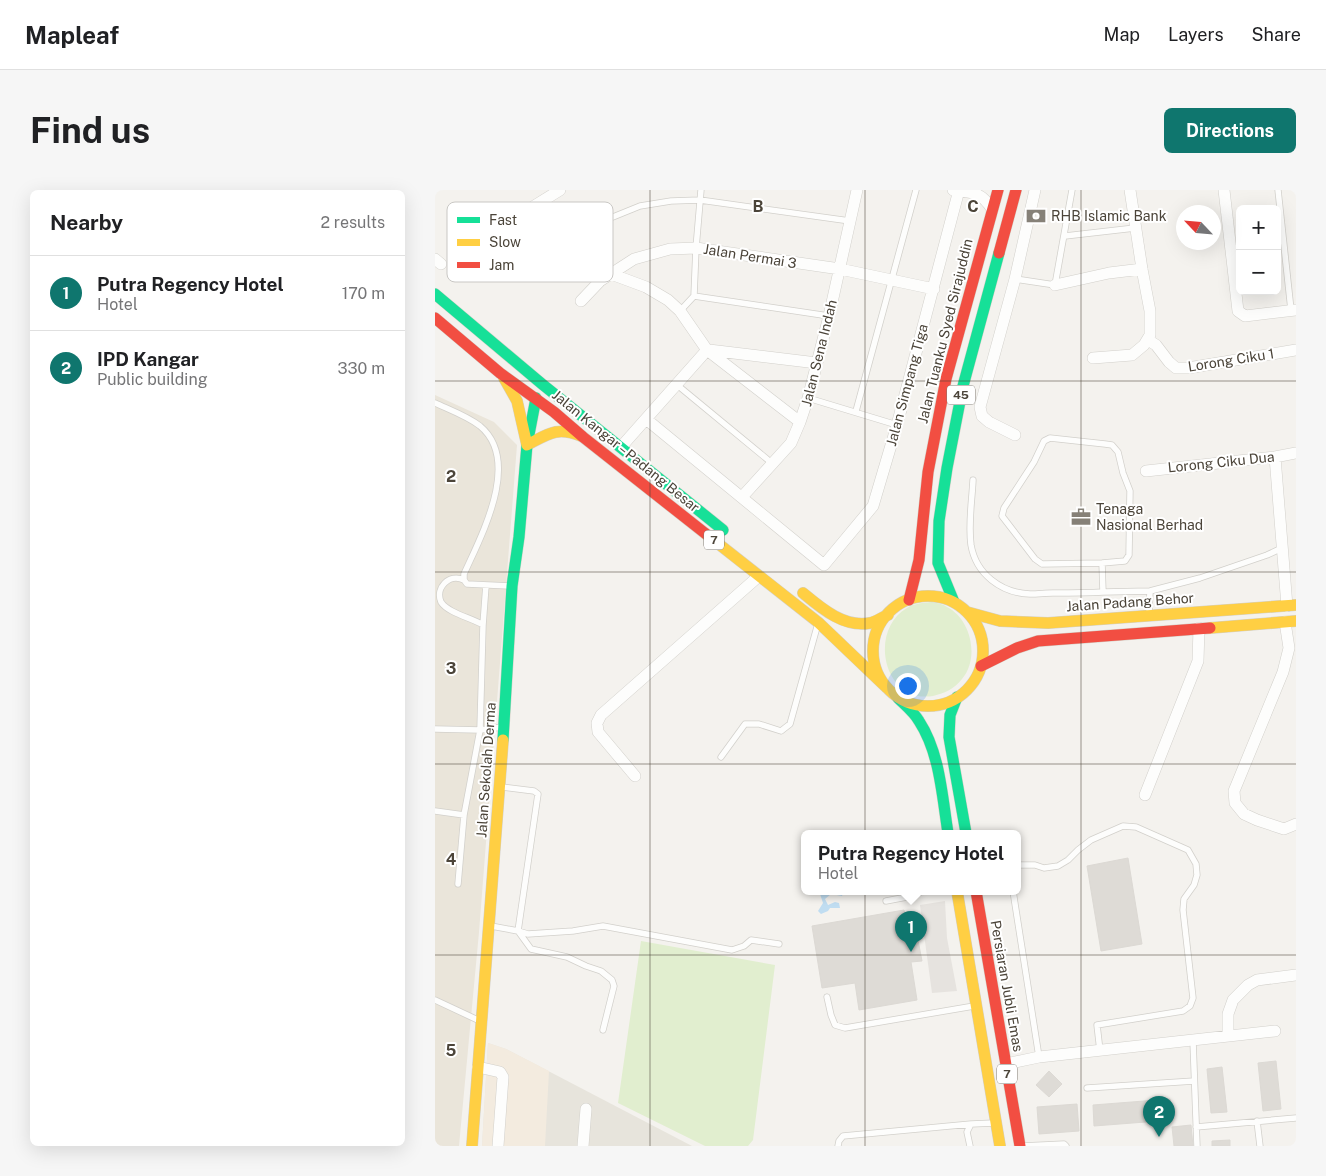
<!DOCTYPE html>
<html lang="en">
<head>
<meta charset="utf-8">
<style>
	:root { --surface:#fff; --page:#f6f6f6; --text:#202124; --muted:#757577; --line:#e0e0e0; --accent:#0f766e }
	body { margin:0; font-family:"Public Sans",sans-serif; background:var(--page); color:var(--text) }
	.controls { position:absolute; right:15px; top:15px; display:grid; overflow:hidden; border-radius:8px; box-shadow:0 5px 20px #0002 }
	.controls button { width:45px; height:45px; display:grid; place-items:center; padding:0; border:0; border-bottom:1px solid var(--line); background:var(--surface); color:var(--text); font:25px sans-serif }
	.compass { position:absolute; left:741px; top:15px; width:45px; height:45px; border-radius:50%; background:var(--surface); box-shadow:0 5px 20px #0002; rotate:296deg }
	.you { position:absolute; left:472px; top:495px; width:18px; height:18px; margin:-12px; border:4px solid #fff; border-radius:50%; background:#1a73e8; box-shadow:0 0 0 8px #1a73e833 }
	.badge { display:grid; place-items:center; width:32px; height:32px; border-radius:50%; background:var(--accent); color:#fff; font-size:16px; font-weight:700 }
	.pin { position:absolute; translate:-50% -41px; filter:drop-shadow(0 1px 2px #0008) }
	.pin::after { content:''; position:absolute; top:26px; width:18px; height:15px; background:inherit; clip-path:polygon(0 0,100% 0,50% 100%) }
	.popup { position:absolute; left:366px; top:640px; width:220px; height:65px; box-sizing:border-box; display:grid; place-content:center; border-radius:8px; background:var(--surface); filter:drop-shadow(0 1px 4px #0005); font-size:16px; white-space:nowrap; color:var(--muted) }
	.popup b { font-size:19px; color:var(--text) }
	.popup::after { content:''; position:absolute; left:50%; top:100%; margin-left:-10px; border:10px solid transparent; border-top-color:var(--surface) }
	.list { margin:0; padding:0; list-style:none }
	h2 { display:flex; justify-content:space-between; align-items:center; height:65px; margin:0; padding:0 20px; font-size:21px }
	h2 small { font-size:16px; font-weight:400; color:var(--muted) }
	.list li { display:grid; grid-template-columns:32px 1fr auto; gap:15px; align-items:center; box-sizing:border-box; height:75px; padding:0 20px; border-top:1px solid var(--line) }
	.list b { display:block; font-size:19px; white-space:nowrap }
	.list p { margin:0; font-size:16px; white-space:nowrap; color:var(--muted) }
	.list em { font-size:16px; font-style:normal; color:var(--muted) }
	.map { position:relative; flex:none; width:861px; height:956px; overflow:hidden; border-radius:8px }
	header { display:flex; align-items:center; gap:30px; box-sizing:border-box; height:70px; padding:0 25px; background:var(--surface); border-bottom:1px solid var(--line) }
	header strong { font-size:24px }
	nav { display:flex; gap:28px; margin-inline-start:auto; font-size:18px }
	.intro { display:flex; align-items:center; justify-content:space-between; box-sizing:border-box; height:120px; padding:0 30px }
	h1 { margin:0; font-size:35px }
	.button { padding:12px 22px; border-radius:8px; background:var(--accent); color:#fff; font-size:18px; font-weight:700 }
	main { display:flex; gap:30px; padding:0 30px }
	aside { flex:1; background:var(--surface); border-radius:8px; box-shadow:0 5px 20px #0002 }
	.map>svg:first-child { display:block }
	.residential { fill:#e7e4dc }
	.commercial { fill:#f3ebdf }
	.education { fill:#eae5da }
	.green { fill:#e1eecf }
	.parking { fill:#e6e3df }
	.water { fill:#c0ddf1 }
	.building { fill:#dedbd6; stroke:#dcd9d4 }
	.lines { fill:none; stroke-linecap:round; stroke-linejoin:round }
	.lane-casing { stroke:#d2d0cb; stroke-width:7 }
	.street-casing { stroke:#d2d0cb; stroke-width:12 }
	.fast-casing { stroke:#d3cfc5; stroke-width:12 }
	.slow-casing { stroke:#d3cfc5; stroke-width:12 }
	.jam-casing { stroke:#d3cfc5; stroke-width:12 }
	.lane { stroke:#fdfdfc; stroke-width:5.5 }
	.street { stroke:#fdfdfc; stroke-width:11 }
	.fast { stroke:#16e098; stroke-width:11 }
	.slow { stroke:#ffcf43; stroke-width:11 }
	.jam { stroke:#f24e42; stroke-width:11 }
	.grid { fill:none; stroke:#4b4439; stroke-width:1; stroke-opacity:0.55 }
	.labels { text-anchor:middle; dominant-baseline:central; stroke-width:4; stroke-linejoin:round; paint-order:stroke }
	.shield { fill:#fff; stroke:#817c74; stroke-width:1 }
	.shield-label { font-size:12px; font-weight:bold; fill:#4b4439 }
	.poi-label { font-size:14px; fill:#4b4439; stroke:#fff; text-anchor:start }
	.street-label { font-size:14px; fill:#4b4439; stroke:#fff }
	.key { fill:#fff; stroke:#c9c7c4; stroke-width:1 }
	.key-label { font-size:14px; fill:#4b4439 }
	.grid-label { font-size:16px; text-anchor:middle; font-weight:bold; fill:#4b4439; stroke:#fff; stroke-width:4; stroke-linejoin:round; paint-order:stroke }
</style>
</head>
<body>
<header>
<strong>Mapleaf</strong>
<nav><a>Map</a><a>Layers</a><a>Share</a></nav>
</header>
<div class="intro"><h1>Find us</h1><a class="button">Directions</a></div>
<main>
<aside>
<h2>Nearby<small>2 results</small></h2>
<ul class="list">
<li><span class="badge">1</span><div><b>Putra Regency Hotel</b><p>Hotel</p></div><em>170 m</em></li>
<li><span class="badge">2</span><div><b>IPD Kangar</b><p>Public building</p></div><em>330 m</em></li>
</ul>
</aside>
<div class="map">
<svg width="861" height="956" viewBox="0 0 861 956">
	<rect width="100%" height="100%" fill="#f4f2ee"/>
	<path class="residential" d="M 53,853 L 71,859 L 257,956 L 47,956 Z"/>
	<path class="commercial" d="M 53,853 L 71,859 L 114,881 L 110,956 L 47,956 Z"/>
	<path class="education" d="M 0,205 L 59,232 L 82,255 L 44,742 L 24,956 L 0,956 Z"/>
	<path class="green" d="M 497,412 C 502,413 508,414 512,417 C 536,429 545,468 527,489 C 519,499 510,503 498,506 C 448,514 433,440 472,418 C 480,413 488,413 497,412 Z
		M 206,751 L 340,775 L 318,950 L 313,956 L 270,956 L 183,913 Z"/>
	<path class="parking" d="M 510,711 L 512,748 L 522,801 L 497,803 L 485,715 Z"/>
	<path class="water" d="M 384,701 L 409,701 L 407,706 L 396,704 L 390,709 L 393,715 L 400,712 L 404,713 L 405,718 L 395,718 L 393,721 L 386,724 L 383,721 L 388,713 Z"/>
	<path class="building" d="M 693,668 L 707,754 L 666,761 L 652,676 Z
		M 469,720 L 474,751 L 483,750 L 487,771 L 476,772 L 482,810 L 424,820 L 420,793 L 387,798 L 377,736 Z
		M 841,871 L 846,919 L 828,921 L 823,873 Z
		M 787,877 L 792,922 L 776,923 L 772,879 Z
		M 614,881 L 627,894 L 614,907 L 601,895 Z
		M 735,909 L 736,930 L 659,936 L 658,915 Z
		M 642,914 L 644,941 L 604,944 L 602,917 Z
		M 756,935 L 758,956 L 739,956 L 737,937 Z
		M 795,950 L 795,956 L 777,956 L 777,951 Z"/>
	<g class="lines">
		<defs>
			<path id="lane" d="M 843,0 L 856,120
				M 630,46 L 700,38
				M 103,83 L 139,47 L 168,31 L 205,16 L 236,11 L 265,10 L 415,31
				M 580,89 L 620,95 L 637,0
				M 259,106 L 394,126
				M 245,121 L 259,106 L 261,58 L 266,0
				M 241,194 L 338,274
				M 373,208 L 462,235
				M 0,213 C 15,220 32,226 45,236 C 87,271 46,346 29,384 L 29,390 L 32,394 L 75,396
				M 421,221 L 481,0
				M 615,248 L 670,254 L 677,255 L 683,262 L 688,283 L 695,301 L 694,365 L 690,371 L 667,373 L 607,374 L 600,369 L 567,326 L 569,318 L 599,272 L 609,251 Z
				M 538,290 C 537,311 533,334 536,355 C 541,384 566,403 595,404 C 603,404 611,403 618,403 C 635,403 651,403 668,402
				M 667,373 L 668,402 L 715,401 L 765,388 L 832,365 L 847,358
				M 714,424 L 715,401
				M 48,435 L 51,395
				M 0,539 L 45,540 L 48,435 C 37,428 13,423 6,412 C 0,398 14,383 29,390
				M 286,567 L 310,534 L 324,534 L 346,541 L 355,534 L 382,437
				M 67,597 L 99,601 L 103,604 L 83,741 L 93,744 L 138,741 L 168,736 L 297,760 L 309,756 L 316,750 L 344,754
				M 0,621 L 29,625 L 45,540 L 67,537
				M 582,675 L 600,675 L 609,678 L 623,676 L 633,670 L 643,660 L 656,650 L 688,636 L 701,637 L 753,660 L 761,674 L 762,685 L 759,695 L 749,709 L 748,720 L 758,808 L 755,816 L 748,821 L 662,835 L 665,861
				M 23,694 L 29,625
				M 578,701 L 604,867
				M 451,711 L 472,707 L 488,701
				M 56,736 L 83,741 L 96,759 L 132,767 L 151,776 L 166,781 L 177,790 L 179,796 L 168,840
				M 392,807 L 396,825 L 400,835 L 410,838 L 539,816
				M 0,810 L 45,831
				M 758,851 L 762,956
				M 652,898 L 759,891
				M 822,931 L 825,956
				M 761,937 L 861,928
				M 403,956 L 404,951 L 408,946 L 536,934
				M 535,956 L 532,942 L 536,934 L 559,933
				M 587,956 L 629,954 L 631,956"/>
			<path id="street" d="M 518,0 C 538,3 545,1 557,19
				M 789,0 L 803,121 L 810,126 L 861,120
				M 75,42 L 96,18 L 125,0
				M 0,69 L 6,74
				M 176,84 L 211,97 L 233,110 L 245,121 L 272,160 L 365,232
				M 620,95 L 674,83 L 707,79
				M 146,111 L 165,91 L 199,69 L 235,59 L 261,58 L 405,79 L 499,99
				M 713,150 L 721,155 L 734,172 L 741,178 L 753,178 L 861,160
				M 274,160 L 382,173
				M 658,168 L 697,165 L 709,155 L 715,145 L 715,121 L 707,79 L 695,0
				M 211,229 L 389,375 L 438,316 L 462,235 L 524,0
				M 580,245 L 554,232 L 547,226 L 545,217 L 580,89 L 600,0
				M 186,257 L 272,160
				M 840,267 L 852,416
				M 711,281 L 840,267 L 861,263
				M 307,307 L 356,253 L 365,232 L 373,208 L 394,126 L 422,0
				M 850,432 L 854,458 L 848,482 L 799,601 L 800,613 L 809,624 L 822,630 L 849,639 L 861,634
				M 200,586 L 163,542 L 162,533 L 166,525 L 324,386
				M 710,605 L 763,471 L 764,438
				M 793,845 L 793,824 L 798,810 L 813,795 L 822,790 L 861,785
				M 571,874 L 604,867 L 840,841
				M 43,877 L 65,882 L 68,887 L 63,956
				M 148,956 L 151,919"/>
			<path id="fast" d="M 0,104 L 107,194 L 288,340
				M 519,412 L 503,373 L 504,331 L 512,278 L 528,196 L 564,63
				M 522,507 L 515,525 L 514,547 L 531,643
				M 463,508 C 470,515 479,522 484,531 C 505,563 507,606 513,643
				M 68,550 L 77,396 L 84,347 L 92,255 L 101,208"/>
			<path id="slow" d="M 69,188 L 82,211 L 92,255 C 113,244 122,236 146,246
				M 271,344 L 384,433 L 452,498
				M 368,403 C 386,418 409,438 435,433 C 441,432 447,427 453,425
				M438 461a55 55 0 1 1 110 0a55 55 0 1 1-110 0Z
				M 532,422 L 565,431 L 613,433 L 861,415
				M 775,438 L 861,431
				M 522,701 L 565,956
				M 37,956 L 68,550"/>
			<path id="jam" d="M 564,63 L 581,0
				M 0,128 L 65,183 L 119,222 L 148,247 L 271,344
				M 474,410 L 484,370 L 493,282 L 511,189 L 563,0
				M 546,476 L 582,458 L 603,451 L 775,438
				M 541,701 L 585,956"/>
		</defs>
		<use href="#lane" class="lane-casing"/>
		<use href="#street" class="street-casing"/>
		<use href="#fast" class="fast-casing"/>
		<use href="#slow" class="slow-casing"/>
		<use href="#jam" class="jam-casing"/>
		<use href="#lane" class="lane"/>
		<use href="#street" class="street"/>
		<use href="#fast" class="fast"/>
		<use href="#slow" class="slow"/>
		<use href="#jam" class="jam"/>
	</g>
	<path class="grid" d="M 215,0 L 215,956M 430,0 L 430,956M 646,0 L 646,956M 0,191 L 861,191M 0,382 L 861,382M 0,574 L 861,574M 0,765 L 861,765"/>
	<defs>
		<symbol id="bank-bare" viewBox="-9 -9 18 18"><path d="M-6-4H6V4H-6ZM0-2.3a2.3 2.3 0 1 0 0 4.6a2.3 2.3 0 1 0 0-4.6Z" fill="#868178" stroke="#fff" stroke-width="2.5" paint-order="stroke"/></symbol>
		<symbol id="office-bare" viewBox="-9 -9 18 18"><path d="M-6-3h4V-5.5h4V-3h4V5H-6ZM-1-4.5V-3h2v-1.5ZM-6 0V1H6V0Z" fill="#868178" stroke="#fff" stroke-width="2.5" paint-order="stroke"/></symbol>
	</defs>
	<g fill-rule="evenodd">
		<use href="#bank-bare" x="587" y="12" width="28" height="28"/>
		<use href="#office-bare" x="632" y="313" width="28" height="28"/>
	</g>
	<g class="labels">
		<g class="shield">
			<rect x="512" y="195.5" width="28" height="19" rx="4"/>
			<rect x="269" y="340.5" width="20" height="19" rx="4"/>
			<rect x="562" y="874.5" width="20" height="19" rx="4"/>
		</g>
		<g class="shield-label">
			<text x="526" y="205">45</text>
			<text x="279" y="350">7</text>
			<text x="572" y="884">7</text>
		</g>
		<g class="poi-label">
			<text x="616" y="26">RHB Islamic Bank</text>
			<text x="661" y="319">Tenaga<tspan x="661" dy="16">Nasional Berhad</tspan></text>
		</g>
		<g class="street-label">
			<text transform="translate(315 66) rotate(9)">Jalan Permai 3</text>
			<text transform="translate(510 141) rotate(-76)">Jalan Tuanku Syed Sirajuddin</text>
			<text transform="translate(384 163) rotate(-76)">Jalan Sena Indah</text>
			<text transform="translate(796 170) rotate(-9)">Lorong Ciku 1</text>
			<text transform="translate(472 195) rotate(-75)">Jalan Simpang Tiga</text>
			<text transform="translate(191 261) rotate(39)">Jalan Kangar – Padang Besar</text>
			<text transform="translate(786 272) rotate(-6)">Lorong Ciku Dua</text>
			<text transform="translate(695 412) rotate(-4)">Jalan Padang Behor</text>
			<text transform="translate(51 580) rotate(-86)">Jalan Sekolah Derma</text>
			<text transform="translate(572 796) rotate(80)">Persiaran Jubli Emas</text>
		</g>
	</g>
	<rect x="12" y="12" width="166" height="80" rx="8" class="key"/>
	<rect x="22" y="27" width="23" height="6" fill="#16e098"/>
	<rect x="22" y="49" width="23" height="7" fill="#ffcf43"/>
	<rect x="22" y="72" width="23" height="6" fill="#f24e42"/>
	<g class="key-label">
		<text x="54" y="35">Fast</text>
		<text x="54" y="57">Slow</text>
		<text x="54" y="80">Jam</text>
	</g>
	<g class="grid-label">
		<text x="323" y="22">B</text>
		<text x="538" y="22">C</text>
		<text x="16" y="292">2</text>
		<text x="16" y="484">3</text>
		<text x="16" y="675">4</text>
		<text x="16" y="866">5</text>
	</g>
</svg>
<div class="controls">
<button>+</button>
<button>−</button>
</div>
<svg class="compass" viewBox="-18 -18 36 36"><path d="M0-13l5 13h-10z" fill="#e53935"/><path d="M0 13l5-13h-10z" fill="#757577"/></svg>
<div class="you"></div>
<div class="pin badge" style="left:476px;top:762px">1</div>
<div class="popup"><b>Putra Regency Hotel</b>Hotel</div>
<div class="pin badge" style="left:724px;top:947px">2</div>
</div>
</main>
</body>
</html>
